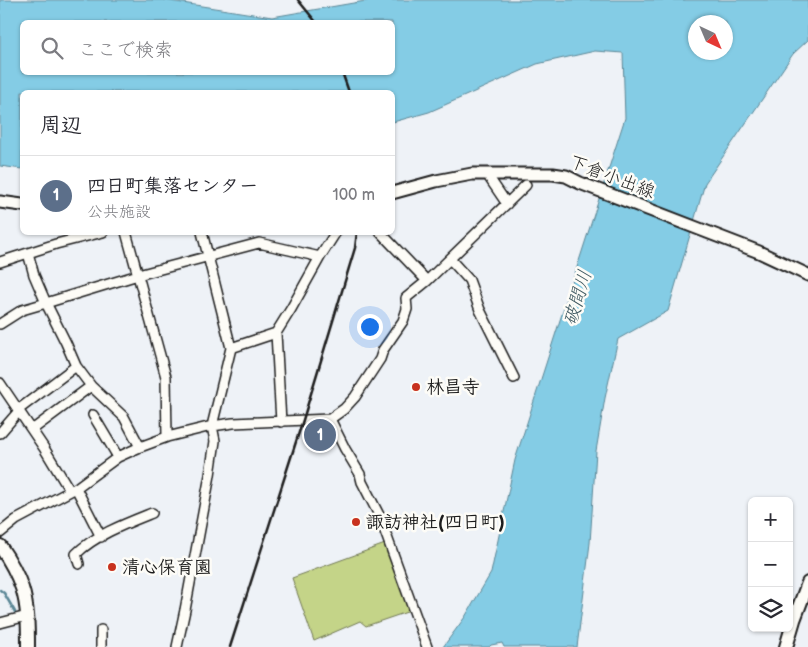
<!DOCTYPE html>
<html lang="ja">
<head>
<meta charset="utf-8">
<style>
	:root { --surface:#fff; --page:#f2f2f3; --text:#2b2b33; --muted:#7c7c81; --line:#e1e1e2; --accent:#c8321e }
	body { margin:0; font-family:"Balsamiq Sans","Klee One",sans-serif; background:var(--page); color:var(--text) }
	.controls { position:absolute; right:15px; bottom:15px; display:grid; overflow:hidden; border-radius:8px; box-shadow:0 1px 4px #0004 }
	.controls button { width:45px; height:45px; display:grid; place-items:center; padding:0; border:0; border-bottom:1px solid var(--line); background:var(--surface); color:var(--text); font:25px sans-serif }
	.compass { position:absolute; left:688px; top:15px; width:45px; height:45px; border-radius:50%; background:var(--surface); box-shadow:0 1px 4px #0004; rotate:136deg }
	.you { position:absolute; left:369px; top:326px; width:18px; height:18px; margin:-12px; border:4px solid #fff; border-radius:50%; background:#1a73e8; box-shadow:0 0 0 8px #1a73e833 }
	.badge { display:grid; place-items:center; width:32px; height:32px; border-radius:50%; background:var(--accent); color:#fff; font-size:16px; font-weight:700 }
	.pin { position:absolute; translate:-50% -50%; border:2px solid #fff; box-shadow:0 1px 5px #0006 }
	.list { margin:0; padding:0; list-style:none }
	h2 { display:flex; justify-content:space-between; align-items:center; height:65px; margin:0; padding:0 20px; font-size:21px }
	h2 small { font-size:16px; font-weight:400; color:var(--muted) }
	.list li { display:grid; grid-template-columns:32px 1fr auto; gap:15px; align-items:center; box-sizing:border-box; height:80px; padding:0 20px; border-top:1px solid var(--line) }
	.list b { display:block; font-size:19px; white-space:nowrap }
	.list p { margin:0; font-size:16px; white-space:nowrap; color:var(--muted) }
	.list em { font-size:16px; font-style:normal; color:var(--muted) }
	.icon { flex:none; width:28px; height:28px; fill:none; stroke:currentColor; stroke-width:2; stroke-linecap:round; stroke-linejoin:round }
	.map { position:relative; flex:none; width:808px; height:647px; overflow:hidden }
	.search { position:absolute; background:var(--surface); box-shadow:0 1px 4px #0004; left:20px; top:20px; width:375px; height:55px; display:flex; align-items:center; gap:12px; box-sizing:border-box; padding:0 18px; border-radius:8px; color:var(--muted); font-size:19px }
	.panel { position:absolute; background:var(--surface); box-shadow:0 1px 4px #0004; left:20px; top:90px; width:375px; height:145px; border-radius:8px }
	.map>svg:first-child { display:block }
	.green { fill:#c4d488; stroke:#707852 }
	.water { fill:#84cce5; stroke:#5a8695; fill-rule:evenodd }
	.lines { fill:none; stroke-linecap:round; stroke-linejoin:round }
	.stream { stroke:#5a8695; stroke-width:2.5 }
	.minor-casing { stroke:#1c1c1c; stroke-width:12 }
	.major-casing { stroke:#1c1c1c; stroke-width:15 }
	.highway-casing { stroke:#1c1c1c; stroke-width:16 }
	.minor { stroke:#fdfcf7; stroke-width:9 }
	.major { stroke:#fdfcf7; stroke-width:11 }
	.highway { stroke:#fdfcf7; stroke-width:12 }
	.rail { stroke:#1c1c1c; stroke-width:2.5 }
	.poi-dot { fill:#c8321e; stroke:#fdfcf7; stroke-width:2 }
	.labels { text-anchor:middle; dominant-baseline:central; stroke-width:5; stroke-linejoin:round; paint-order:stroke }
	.street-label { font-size:18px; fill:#1c1c1c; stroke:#fdfcf7 }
	.poi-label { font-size:18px; font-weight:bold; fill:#1c1c1c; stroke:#fdfcf7; text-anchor:start }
	.water-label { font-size:19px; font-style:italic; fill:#405a62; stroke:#fdfcf7 }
</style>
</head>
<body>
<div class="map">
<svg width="808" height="647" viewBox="0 0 808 647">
	<rect width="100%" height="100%" fill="#eef2f7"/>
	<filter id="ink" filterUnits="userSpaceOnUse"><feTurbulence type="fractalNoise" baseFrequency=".02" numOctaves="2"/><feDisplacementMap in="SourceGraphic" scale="10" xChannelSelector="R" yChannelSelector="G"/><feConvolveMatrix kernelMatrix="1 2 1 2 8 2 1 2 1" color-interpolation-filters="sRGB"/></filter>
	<g filter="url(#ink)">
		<path class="green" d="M 385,544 L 408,606 L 407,612 L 366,626 L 360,621 L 314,641 L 292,578 Z"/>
		<path class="water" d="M 0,0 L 163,0 L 272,17 L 371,0 L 808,0 L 808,40 L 793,54 L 705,183 L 668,311 L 618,339 L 605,398 L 596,451 L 590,543 L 577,647 L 504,647 L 502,643 L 491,645 L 489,647 L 443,647 L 465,617 L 491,573 L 515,460 L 625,118 L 623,53 L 595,51 L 537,64 L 429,112 L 393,122 L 392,92 L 22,92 L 22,169 L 0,166 ZM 22,22 L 392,22 L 392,72 L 22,72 ZM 696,22 L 726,22 L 726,52 L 696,52 Z"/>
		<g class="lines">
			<path class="stream" d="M 0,590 L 4,593 L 15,612"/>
			<defs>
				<path id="minor" d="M 490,174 L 490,179 L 507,204
					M 126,232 L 166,377 L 167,437
					M 380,232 L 427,281
					M 28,253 L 34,275 L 46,303 L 66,343 L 76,366 L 91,386 L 124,417 L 140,447
					M 450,259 L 469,280 L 480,310 L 514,378
					M 0,262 L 56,244 L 103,232
					M 0,324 L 22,310 L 46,303 L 138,275 L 259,243 L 320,257
					M 231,348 L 276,333
					M 0,383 L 44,448 L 70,491
					M 18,410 L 76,366
					M 93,415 L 118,457
					M 330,419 L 345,449 L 360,474 L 362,482 L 379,515 L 427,647
					M 281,422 L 276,333 L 291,309 L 320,257 L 336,232
					M 32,430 L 91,386
					M 0,433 L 19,411
					M 76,488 L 101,537
					M 0,533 L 16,520 L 76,488 L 118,457 L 140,447 L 167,437 L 212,426 L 233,423 L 330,419 L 344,409 L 355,397 L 380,359 L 383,350 L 403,321 L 407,309 L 406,298 L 427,281 L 526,185
					M 79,564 L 76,554 C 95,535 127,523 152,513
					M 0,623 L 27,616
					M 101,630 L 101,647
					M 177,647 L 185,610 L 210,475 L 215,441 L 212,426 L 231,348 L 202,232"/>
				<path id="major" d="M 392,193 L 436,181 L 472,174 L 553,174 L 566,176 L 580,183 L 759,252 L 808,275
					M 0,202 L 22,205"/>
				<path id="highway" d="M 0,546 C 9,559 17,573 22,588 C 28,606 28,628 28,647
					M 786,647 L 794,620 L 808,583"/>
			</defs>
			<use href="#minor" class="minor-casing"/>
			<use href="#major" class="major-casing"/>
			<use href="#highway" class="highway-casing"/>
			<use href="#minor" class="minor"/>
			<use href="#major" class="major"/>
			<use href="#highway" class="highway"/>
			<path class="rail" d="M 298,0 L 316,22
				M 342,72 L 349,92
				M 230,647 L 303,420 L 355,248 L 357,232"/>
		</g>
	</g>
	<g class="poi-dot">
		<circle cx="416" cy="387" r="5"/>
		<circle cx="356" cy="522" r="5"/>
		<circle cx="112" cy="567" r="5"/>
	</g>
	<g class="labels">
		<g class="street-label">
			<text transform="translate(612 177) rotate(21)">下倉小出線</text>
		</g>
		<g class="poi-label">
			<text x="426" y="387">林昌寺</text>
			<text x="366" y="522">諏訪神社(四日町)</text>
			<text x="122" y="567">清心保育園</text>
		</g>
		<g class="water-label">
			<text transform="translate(578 298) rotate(-73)">破間川</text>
		</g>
	</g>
</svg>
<div class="controls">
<button>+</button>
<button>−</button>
<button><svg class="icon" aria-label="layers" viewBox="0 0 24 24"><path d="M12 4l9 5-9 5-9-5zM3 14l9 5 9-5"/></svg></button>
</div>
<svg class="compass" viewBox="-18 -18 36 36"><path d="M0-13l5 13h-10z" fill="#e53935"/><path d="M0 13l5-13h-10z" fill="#7c7c81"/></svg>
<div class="you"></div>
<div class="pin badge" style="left:320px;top:435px;background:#5c6f8a">1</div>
<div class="search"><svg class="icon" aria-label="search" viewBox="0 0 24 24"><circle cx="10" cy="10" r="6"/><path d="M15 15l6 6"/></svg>ここで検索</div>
<section class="panel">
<h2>周辺<small></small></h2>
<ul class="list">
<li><span class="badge" style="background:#5c6f8a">1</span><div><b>四日町集落センター</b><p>公共施設</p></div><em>100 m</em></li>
</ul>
</section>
</div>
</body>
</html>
